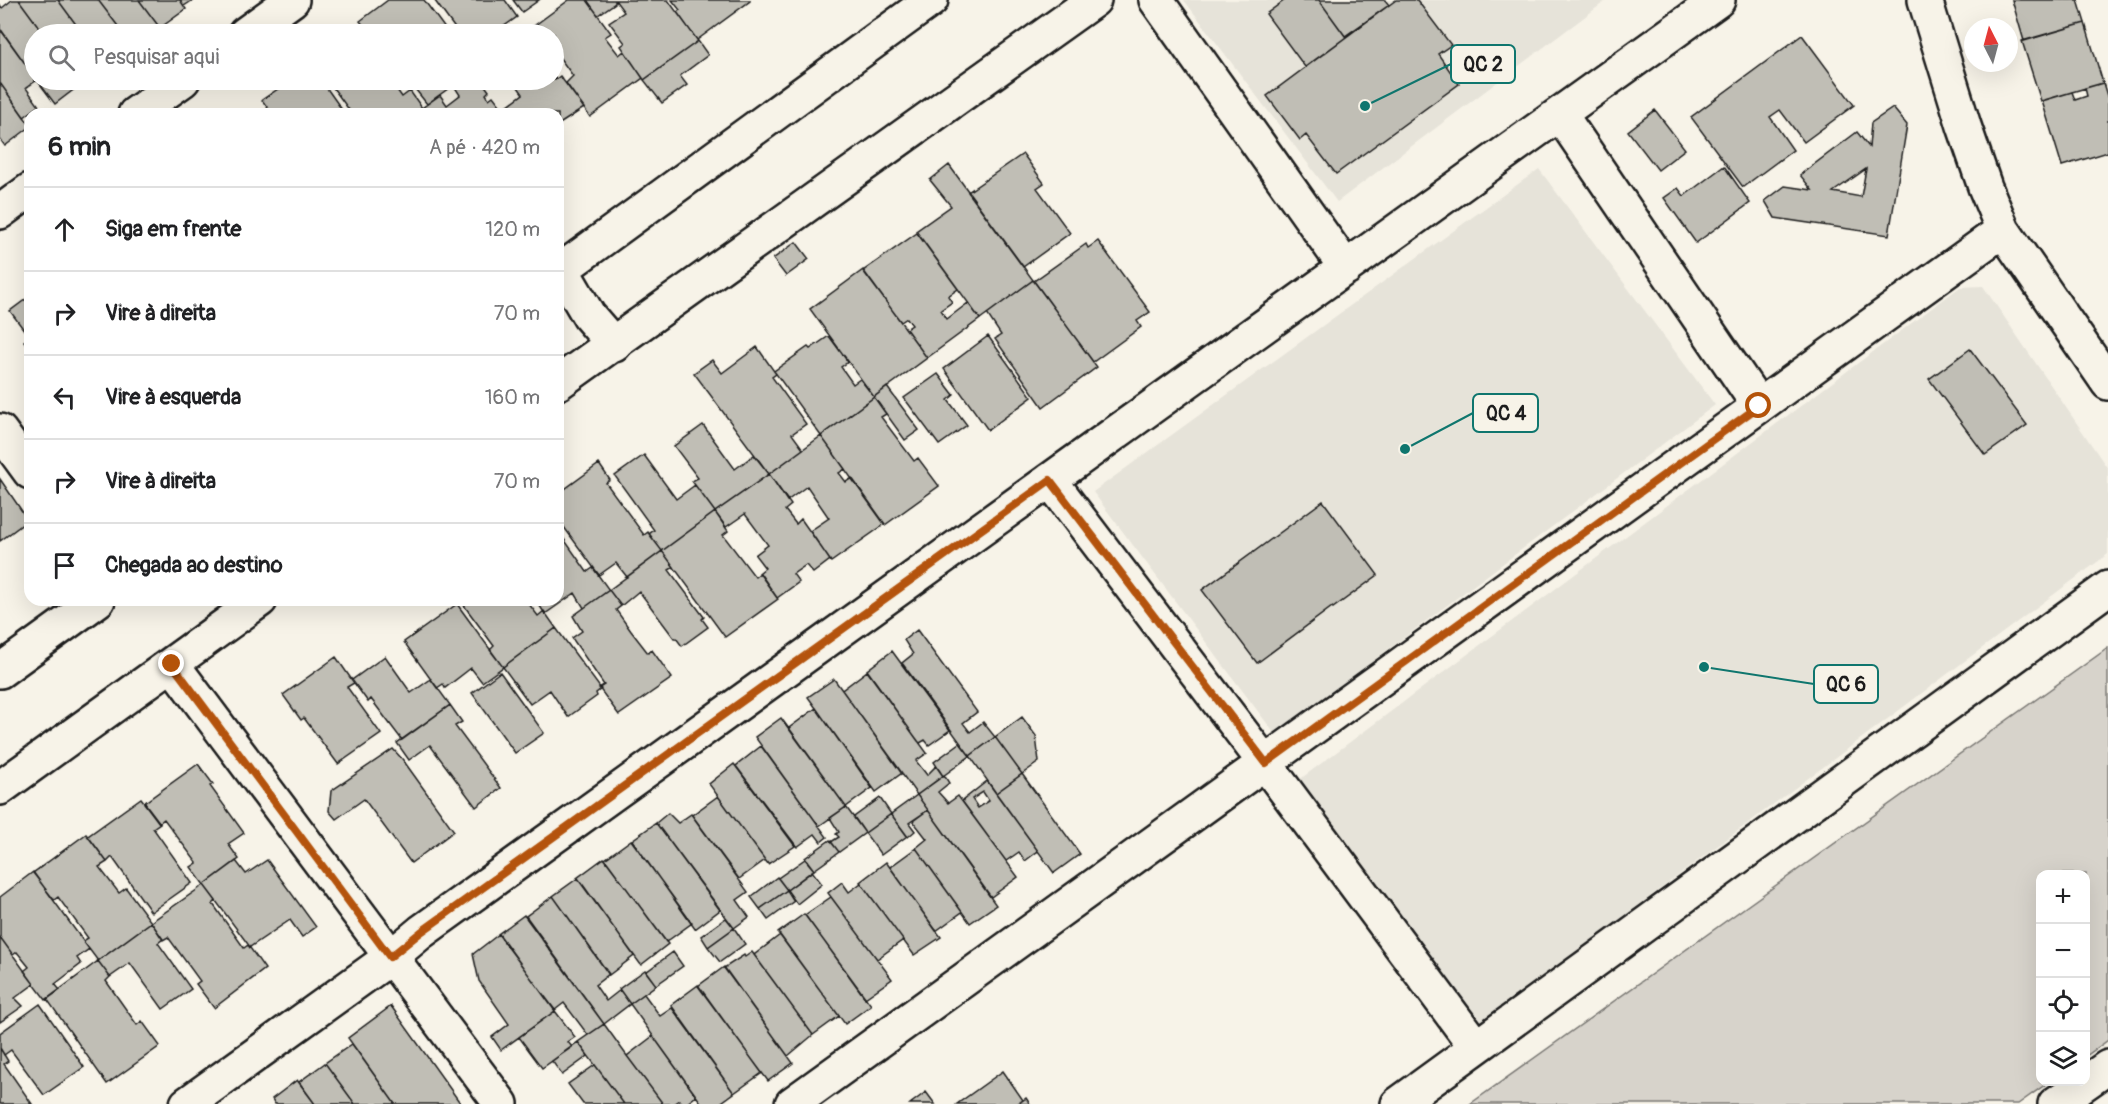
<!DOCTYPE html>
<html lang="pt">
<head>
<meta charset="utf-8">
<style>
	:root { --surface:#fff; --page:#f2f2f2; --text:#202124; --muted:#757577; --line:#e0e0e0 }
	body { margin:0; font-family:Pangolin,sans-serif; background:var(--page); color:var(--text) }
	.controls { position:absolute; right:18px; bottom:18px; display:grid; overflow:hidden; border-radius:12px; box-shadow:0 6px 24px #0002 }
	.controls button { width:54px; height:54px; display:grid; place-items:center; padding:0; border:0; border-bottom:2px solid var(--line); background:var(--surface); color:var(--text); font:30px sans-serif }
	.compass { position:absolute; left:1964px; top:18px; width:54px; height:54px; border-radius:50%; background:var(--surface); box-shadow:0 6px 24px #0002; rotate:354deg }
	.stop { position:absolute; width:18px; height:18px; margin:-14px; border:4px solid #b45309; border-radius:50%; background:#fff }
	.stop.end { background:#b45309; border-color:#fff; box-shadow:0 2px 6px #0008 }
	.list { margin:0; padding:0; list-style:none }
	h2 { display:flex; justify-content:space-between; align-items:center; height:78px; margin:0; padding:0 24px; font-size:26px }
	h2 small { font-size:20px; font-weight:400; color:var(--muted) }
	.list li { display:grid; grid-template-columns:39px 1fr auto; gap:18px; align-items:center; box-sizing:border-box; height:84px; padding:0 24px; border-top:2px solid var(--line) }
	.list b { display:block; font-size:22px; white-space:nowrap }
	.list em { font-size:20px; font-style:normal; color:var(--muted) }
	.icon { flex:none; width:33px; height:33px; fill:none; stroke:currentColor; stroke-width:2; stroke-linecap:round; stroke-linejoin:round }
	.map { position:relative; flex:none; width:2108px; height:1104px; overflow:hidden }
	.search { position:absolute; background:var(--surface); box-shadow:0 6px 24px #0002; left:24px; top:24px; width:540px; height:66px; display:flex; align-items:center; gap:15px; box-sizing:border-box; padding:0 21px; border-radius:33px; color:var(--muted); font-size:22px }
	.panel { position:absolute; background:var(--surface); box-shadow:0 6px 24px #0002; left:24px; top:108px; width:540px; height:498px; border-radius:18px }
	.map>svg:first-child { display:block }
	.built { fill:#e6e3d9 }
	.green { fill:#d7d3cb; stroke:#7a7874; stroke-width:1.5 }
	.building { fill:#c0beb5; stroke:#1c1c1c; stroke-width:1.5; fill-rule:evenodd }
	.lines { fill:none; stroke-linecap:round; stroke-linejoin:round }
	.minor-casing { stroke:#1c1c1c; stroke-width:38 }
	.minor { stroke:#f7f3e8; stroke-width:33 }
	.route { stroke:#b45309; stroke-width:8 }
	.leader { fill:none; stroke:#0f766e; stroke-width:2 }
	.callout-dot { fill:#0f766e; stroke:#f7f3e8; stroke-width:2 }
	.callout { fill:#f7f3e8; stroke:#0f766e; stroke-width:2 }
	.callout-label { font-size:20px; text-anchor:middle; font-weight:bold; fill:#1c1c1c }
</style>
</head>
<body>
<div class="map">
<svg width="2108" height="1104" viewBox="0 0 2108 1104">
	<rect width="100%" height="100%" fill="#f7f3e8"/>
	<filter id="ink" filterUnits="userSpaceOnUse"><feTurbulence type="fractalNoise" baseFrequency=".0167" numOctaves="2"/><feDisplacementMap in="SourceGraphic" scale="12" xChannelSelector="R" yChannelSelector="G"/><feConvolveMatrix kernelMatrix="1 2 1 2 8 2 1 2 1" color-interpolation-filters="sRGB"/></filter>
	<g filter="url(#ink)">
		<path class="built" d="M 1184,0 L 1607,0 L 1337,202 Z
			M 1539,169 L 1715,405 L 1275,734 L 1093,492 Z
			M 1983,286 L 2108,469 L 2108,554 L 1477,1026 L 1299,780 L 1960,287 Z"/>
		<path class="green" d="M 2108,648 L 2108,1040 L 2086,1056 L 2086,874 L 2040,874 L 2040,1082 L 2049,1082 L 2018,1104 L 1470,1104 Z"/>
		<path class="building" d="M 12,0 L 19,0 L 44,34 L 34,34 L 34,76 L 0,29 L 0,5 L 2,8 Z
			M 19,0 L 58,0 L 83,34 L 44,34 Z
			M 58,0 L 98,0 L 124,34 L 83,34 Z
			M 98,0 L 139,0 L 160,28 L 150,34 L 124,34 Z
			M 139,0 L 180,0 L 186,9 L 160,28 Z
			M 180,0 L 193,0 L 184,6 Z
			M 388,0 L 424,0 L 446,30 L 443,32 L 445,34 L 371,34 L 360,21 Z
			M 436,0 L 505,0 L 517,17 L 493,34 L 459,34 L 435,1 Z
			M 513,0 L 539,0 L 522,12 Z
			M 569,0 L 587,0 L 611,33 L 605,37 L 619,55 L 624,51 L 643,78 L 590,117 L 566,83 L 573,76 L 554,50 L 554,34 L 530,34 L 527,31 Z
			M 587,0 L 615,0 L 615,3 L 598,15 Z
			M 615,0 L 668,0 L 698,41 L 644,80 L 621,46 L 625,43 L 609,22 L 624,12 Z
			M 672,0 L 750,0 L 750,1 L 697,40 L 677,12 L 680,10 Z
			M 1285,0 L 1319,0 L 1346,37 L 1305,67 L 1266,14 Z
			M 1319,0 L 1385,0 L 1389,5 L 1345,36 Z
			M 1396,0 L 1417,0 L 1451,45 L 1438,54 L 1459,84 L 1336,174 L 1306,135 L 1300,140 L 1267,96 Z
			M 2012,0 L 2078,0 L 2085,23 L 2024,41 Z
			M 2085,23 L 2103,83 L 2041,101 L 2022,41 Z
			M 2,31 L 34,76 L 34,80 L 37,80 L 26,88 L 39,106 L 24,117 L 0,83 L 0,33 Z
			M 1802,35 L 1854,105 L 1804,142 L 1780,110 L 1770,117 L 1793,150 L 1743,187 L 1691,117 Z
			M 698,41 L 708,55 L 680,76 L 687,85 L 662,103 L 644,80 Z
			M 554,75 L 556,79 L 560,76 L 584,108 L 558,125 L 558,114 L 507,114 L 503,109 L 523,94 L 513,80 L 554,80 Z
			M 37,80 L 78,80 L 81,84 L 55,104 Z
			M 291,80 L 321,80 L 345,114 L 272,114 L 262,100 Z
			M 321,80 L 390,80 L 402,97 L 410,91 L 422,108 L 413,114 L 352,114 L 329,82 L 325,85 Z
			M 408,80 L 460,80 L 427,104 Z
			M 460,80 L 481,80 L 489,91 L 486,94 L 489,99 L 493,96 L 507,114 L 427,114 L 422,108 L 440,95 L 447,105 L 460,95 L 453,84 Z
			M 0,83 L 30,125 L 30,127 L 5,146 L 0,139 Z
			M 2103,83 L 2108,99 L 2108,152 L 2062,166 L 2042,101 L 2072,92 L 2075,100 L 2087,96 L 2085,88 Z
			M 422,108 L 427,114 L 413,114 Z
			M 1893,108 L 1907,125 L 1889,235 L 1775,218 L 1765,201 L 1785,186 L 1812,190 L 1800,175 L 1857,132 L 1869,147 L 1871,123 ZM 1866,169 L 1861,197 L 1833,192 Z
			M 1655,110 L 1685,149 L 1658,170 L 1628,131 Z
			M 1023,154 L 1044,183 L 1037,188 L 1070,233 L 1023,267 L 968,192 Z
			M 949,165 L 1033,280 L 980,319 L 916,231 L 951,206 L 930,180 Z
			M 1724,166 L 1750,203 L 1696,243 L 1664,198 L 1678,188 L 1684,196 Z
			M 917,233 L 958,289 L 948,296 L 952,302 L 941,310 L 947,319 L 968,303 L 980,319 L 927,358 L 906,329 L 912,325 L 907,318 L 901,322 L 863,271 Z
			M 1098,241 L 1150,312 L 1137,321 L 1141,327 L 1093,362 L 1034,281 L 1086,244 L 1088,248 Z
			M 796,242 L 809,259 L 786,276 L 773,259 Z
			M 863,270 L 927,358 L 874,397 L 810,309 Z
			M 1033,280 L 1097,367 L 1043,407 L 995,339 L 1001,335 L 987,314 Z
			M 30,296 L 30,349 L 24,341 L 30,338 L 10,311 Z
			M 829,336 L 848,362 L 841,367 L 853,384 L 860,379 L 874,397 L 821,436 L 774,371 L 808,347 L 810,349 Z
			M 988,336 L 1032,397 L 988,430 L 944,369 Z
			M 757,347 L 776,374 L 772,377 L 806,424 L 792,434 L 803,449 L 769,474 L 694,373 L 712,360 L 722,373 Z
			M 1970,349 L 2027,425 L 1985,455 L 1929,379 Z
			M 938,374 L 954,395 L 948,400 L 967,425 L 939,445 L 904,398 Z
			M 887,387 L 919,430 L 905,440 L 874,397 Z
			M 874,397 L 886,414 L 881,417 L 914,461 L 918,458 L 939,486 L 885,525 L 821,436 Z
			M 703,425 L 735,469 L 754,455 L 769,474 L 715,512 L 692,481 L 698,478 L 674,446 Z
			M 821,436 L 845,469 L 839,473 L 846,482 L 852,478 L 885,524 L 831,562 L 810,531 L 829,518 L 807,486 L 787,501 L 769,474 Z
			M 644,455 L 676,499 L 695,485 L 715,512 L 662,551 L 649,534 L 654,530 L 615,476 Z
			M 599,464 L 610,480 L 606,483 L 644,535 L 648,532 L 662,551 L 627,577 L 616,563 L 599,575 L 558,519 L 558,494 Z
			M 769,474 L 791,505 L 785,510 L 796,524 L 801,519 L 830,560 L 813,573 L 806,565 L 793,574 L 799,582 L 777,598 L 759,573 L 765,568 L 755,555 L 768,545 L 745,514 L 726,527 L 715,512 Z
			M 0,479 L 28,520 L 0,541 Z
			M 1323,501 L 1378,575 L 1333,608 L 1332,607 L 1257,663 L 1202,590 Z
			M 715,512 L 728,531 L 723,535 L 755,577 L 760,573 L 778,599 L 725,637 L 662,551 Z
			M 558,519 L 564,528 L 559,532 L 587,572 L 593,568 L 609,590 L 584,608 L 575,593 L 545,614 L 536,600 L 558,600 Z
			M 662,551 L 674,567 L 669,570 L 704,617 L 702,619 L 708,627 L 682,646 L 676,638 L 674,638 L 639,591 L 621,606 L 609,590 Z
			M 609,590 L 621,606 L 616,610 L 631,631 L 648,653 L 652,650 L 672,678 L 619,715 L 599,688 L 604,685 L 572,638 L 582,631 L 573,616 Z
			M 460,600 L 526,600 L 538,616 L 544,611 L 556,628 L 503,667 L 490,650 L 494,646 Z
			M 457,604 L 503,667 L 482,682 L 471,668 L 445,688 L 443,684 L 437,688 L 404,642 Z
			M 556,628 L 601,689 L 596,693 L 597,696 L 568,717 L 550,690 L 530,704 L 503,667 Z
			M 917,630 L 977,712 L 963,723 L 970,732 L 983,722 L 995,737 L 970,756 L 902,663 L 913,654 L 904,640 Z
			M 892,651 L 950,730 L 929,745 L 925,740 L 920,743 L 918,741 L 867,670 Z
			M 385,656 L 411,693 L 431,679 L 450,705 L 402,740 L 371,699 L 368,702 L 352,680 Z
			M 336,657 L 354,683 L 347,687 L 381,734 L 338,764 L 304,718 L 301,720 L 283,695 Z
			M 867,671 L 927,753 L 916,761 L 927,775 L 936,766 L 943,776 L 917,795 L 842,690 Z
			M 500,672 L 544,733 L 515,753 L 472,693 Z
			M 834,679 L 902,773 L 876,792 L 808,697 Z
			M 450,705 L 462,722 L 455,726 L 501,788 L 476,807 L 430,745 L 409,760 L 397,743 Z
			M 816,708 L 872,788 L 846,807 L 789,728 Z
			M 1022,717 L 1036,736 L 1039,762 L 1022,774 L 995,737 Z
			M 781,718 L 846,807 L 819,826 L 755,737 Z
			M 995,737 L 1022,774 L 996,793 L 970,756 Z
			M 960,743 L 970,756 L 943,776 L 934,762 Z
			M 761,746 L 827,837 L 821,842 L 815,834 L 797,847 L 736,766 Z
			M 393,749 L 403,760 L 454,831 L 411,863 L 364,799 L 336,819 L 329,811 L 331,791 Z
			M 198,764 L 213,784 L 210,786 L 244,833 L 228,844 L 239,859 L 204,885 L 191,867 L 197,863 L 164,819 L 159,823 L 144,803 Z
			M 734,764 L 795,846 L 768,864 L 709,784 Z
			M 1022,774 L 1080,854 L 1054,873 L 996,793 Z
			M 944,775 L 949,783 L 938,792 L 948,803 L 958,796 L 1018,877 L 991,897 L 917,795 Z
			M 987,781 L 1038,851 L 1025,861 L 1019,852 L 1006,861 L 962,801 ZM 983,792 L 989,801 L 978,808 L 972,799 Z
			M 917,795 L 928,810 L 909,823 L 915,831 L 908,837 L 891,814 Z
			M 718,796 L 765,860 L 739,879 L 692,815 Z
			M 141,798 L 160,823 L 153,828 L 192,883 L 151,912 L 112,857 L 107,862 L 88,836 Z
			M 880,798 L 891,814 L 865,833 L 854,817 Z
			M 846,807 L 865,833 L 839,852 L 831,842 L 839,837 L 836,834 L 839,832 L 830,818 Z
			M 928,810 L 996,905 L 970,923 L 916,848 L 927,839 L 913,821 Z
			M 668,813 L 678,823 L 691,814 L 748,892 L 737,900 L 749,917 L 734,928 L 656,823 Z
			M 891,814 L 907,836 L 881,855 L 865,833 Z
			M 656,823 L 720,910 L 695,929 L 632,840 Z
			M 86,834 L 107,862 L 99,867 L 119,893 L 126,888 L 151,922 L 98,961 L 83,941 L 88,938 L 58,897 L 54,900 L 33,873 Z
			M 631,840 L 692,923 L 666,942 L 605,859 Z
			M 830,840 L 839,852 L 814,870 L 805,858 Z
			M 916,848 L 962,912 L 936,931 L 890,867 Z
			M 604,858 L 668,944 L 641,965 L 577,878 Z
			M 805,859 L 814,870 L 787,890 L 778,878 Z
			M 267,860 L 316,927 L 302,937 L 290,920 L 250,947 L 204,885 L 236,861 L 246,874 Z
			M 886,862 L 941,937 L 914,955 L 860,882 Z
			M 812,871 L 822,884 L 797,904 L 787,890 Z
			M 33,872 L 89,949 L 77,958 L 81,964 L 55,984 L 60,990 L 46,1000 L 24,971 L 29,967 L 17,952 L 13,955 L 0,937 L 0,897 Z
			M 777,877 L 787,890 L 760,909 L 751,897 Z
			M 578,878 L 634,956 L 609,975 L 553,896 Z
			M 842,882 L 849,892 L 861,883 L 903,940 L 877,959 L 828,893 Z
			M 204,885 L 216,901 L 213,904 L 244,948 L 248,945 L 265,969 L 214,1008 L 196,984 L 200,981 L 168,937 L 163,940 L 151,922 Z
			M 787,890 L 794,901 L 768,920 L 760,909 Z
			M 553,896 L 609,974 L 595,985 L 606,1001 L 620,990 L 630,1004 L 604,1024 L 526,916 Z
			M 831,897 L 892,979 L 865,998 L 805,915 Z
			M 804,914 L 871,1005 L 845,1024 L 778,933 Z
			M 524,915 L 604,1024 L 588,1035 L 564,1003 L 555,1010 L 498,934 Z
			M 726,918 L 734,928 L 708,947 L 701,936 Z
			M 151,922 L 163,939 L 158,943 L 191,989 L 163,1009 L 130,963 L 110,977 L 98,961 Z
			M 734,928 L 745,944 L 720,962 L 708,947 Z
			M 499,934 L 555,1011 L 501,1050 L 492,1037 L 509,1024 L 479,981 L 473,954 Z
			M 780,935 L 839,1016 L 813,1035 L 754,955 Z
			M 0,937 L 34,984 L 15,998 L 23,1006 L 0,1022 Z
			M 673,952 L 683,966 L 656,985 L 646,972 Z
			M 752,952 L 813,1035 L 788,1056 L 724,968 L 744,955 L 745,957 Z
			M 98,961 L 110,977 L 106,981 L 137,1025 L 142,1021 L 160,1046 L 107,1084 L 47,999 Z
			M 724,967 L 793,1063 L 768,1081 L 698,986 Z
			M 645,970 L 656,985 L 630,1004 L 619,989 Z
			M 698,985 L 762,1073 L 734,1093 L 671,1005 Z
			M 644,994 L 660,1016 L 672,1008 L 734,1093 L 719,1104 L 702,1104 L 630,1004 Z
			M 40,1004 L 84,1067 L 44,1095 L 11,1050 L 4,1055 L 0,1048 L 0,1033 Z
			M 391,1006 L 461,1104 L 395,1104 L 348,1038 Z
			M 555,1011 L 575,1037 L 568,1042 L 572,1047 L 542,1068 L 519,1037 Z
			M 604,1024 L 627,1056 L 663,1104 L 624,1104 L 578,1042 Z
			M 653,1036 L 696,1096 L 686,1104 L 682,1104 L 679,1100 L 673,1104 L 663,1104 L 627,1056 Z
			M 578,1042 L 588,1056 L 562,1075 L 552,1061 Z
			M 352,1044 L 395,1104 L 355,1104 L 325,1063 Z
			M 0,1048 L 8,1061 L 4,1064 L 32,1104 L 0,1104 Z
			M 325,1063 L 355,1104 L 315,1104 L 299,1082 Z
			M 595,1065 L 624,1104 L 583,1104 L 568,1084 Z
			M 1003,1071 L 1023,1100 L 1017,1104 L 957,1104 Z
			M 297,1080 L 315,1104 L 275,1104 L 272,1099 Z
			M 926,1092 L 935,1104 L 910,1104 Z
			M 1026,1098 L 1030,1104 L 1018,1104 Z"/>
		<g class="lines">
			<defs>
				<path id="minor" d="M 1156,0 L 1346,268
					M 1925,0 L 1964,126 L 1985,187 L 2003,230 L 2108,383
					M 245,34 L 292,0
					M 135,114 L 183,80
					M 1560,114 L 1759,406
					M 0,212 L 30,190
					M 562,270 L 589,316 L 614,345
					M 558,272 L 931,0
					M 558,383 L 1094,0
					M 0,431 L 30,472
					M 1050,480 L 1265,763 L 1476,1047
					M 172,664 L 501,1104
					M 0,671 L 98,600
					M 0,788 L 260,600
					M 187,1104 L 391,957 L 421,932 L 1718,0
					M 792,1104 L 2003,230
					M 1398,1104 L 2108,588
					M 2055,1104 L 2108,1067"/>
			</defs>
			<use href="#minor" class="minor-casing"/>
			<use href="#minor" class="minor"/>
		</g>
	</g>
	<g class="lines" filter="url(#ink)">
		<path class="route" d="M 172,664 L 390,957 L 421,932 L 1050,480 L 1266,763 L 1759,406"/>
	</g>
	<path class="leader" d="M1365 106L1451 64M1405 449L1473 413M1704 667L1814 684"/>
	<g class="callout-dot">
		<circle cx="1365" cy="106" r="6"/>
		<circle cx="1405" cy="449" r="6"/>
		<circle cx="1704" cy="667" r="6"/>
	</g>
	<g class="callout">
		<rect x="1451" y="45" width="64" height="38" rx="6"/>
		<rect x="1473" y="394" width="65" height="38" rx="6"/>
		<rect x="1814" y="665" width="64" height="38" rx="6"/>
	</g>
	<g class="callout-label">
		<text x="1483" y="71">QC 2</text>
		<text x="1506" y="420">QC 4</text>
		<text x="1846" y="691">QC 6</text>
	</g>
</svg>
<div class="controls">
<button>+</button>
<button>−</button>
<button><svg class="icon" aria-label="locate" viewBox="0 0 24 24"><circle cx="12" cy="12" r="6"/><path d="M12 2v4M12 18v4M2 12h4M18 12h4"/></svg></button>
<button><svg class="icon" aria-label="layers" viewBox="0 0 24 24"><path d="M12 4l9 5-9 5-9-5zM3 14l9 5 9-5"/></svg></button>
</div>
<svg class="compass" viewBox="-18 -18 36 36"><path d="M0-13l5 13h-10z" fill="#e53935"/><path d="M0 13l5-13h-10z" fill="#757577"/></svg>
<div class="stop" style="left:1759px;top:406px"></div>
<div class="stop end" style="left:172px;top:664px"></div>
<div class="search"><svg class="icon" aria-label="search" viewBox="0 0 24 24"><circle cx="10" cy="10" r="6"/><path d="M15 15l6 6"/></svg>Pesquisar aqui</div>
<section class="panel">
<h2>6 min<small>A pé · 420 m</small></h2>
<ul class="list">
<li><svg class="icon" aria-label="ahead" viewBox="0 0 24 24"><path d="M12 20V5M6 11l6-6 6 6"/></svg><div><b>Siga em frente</b></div><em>120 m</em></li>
<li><svg class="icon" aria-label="right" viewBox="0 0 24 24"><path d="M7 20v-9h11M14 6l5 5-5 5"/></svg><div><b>Vire à direita</b></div><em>70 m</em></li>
<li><svg class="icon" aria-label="left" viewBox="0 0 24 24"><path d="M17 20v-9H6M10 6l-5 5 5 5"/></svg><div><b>Vire à esquerda</b></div><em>160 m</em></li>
<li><svg class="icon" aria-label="right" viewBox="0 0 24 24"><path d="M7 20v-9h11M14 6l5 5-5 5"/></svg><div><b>Vire à direita</b></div><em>70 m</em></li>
<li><svg class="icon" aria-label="arrive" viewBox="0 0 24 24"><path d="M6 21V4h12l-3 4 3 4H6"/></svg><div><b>Chegada ao destino</b></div></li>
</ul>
</section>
</div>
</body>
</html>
